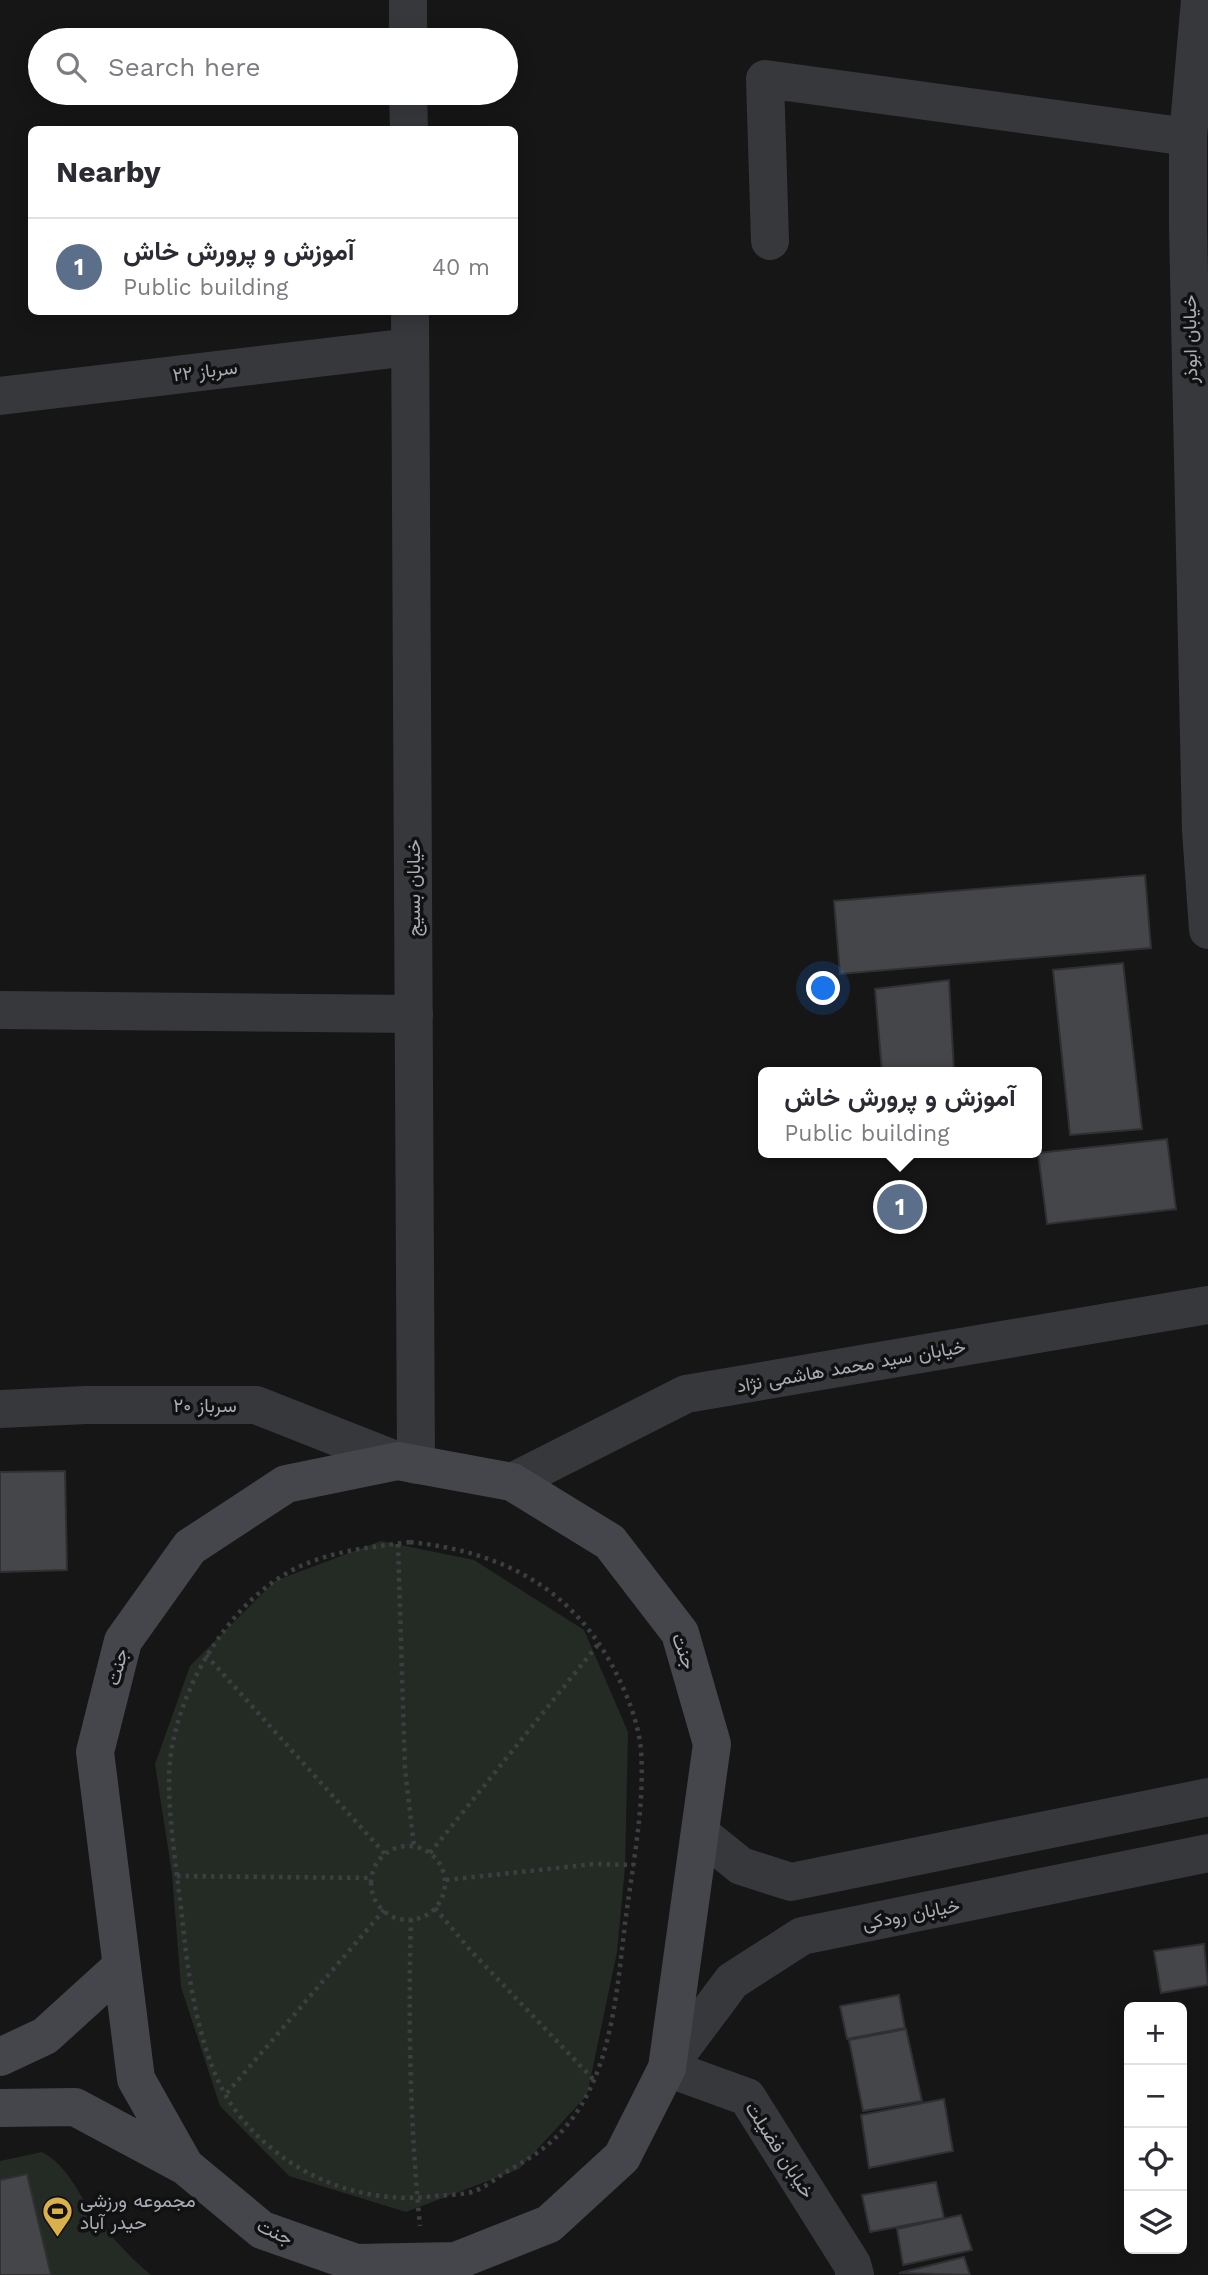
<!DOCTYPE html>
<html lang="en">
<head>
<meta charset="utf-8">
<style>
	:root { --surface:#fff; --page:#f7f7f7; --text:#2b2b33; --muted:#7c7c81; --line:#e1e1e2; --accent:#0b8043 }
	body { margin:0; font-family:"Work Sans",Vazirmatn,sans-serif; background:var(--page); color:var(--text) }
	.controls { position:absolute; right:21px; bottom:21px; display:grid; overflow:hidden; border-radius:10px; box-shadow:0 4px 18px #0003 }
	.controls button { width:63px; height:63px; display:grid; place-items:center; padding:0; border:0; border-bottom:2px solid var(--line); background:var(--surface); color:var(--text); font:35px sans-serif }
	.you { position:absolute; left:824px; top:989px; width:24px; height:24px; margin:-18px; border:5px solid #fff; border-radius:50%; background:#1a73e8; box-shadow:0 0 0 10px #1a73e833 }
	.badge { display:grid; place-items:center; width:46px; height:46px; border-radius:50%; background:var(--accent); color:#fff; font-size:23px; font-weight:700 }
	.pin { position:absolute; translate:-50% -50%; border:4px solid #fff; box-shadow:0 2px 7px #0006 }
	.popup { position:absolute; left:758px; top:1067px; width:284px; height:91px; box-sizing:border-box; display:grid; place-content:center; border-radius:10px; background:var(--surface); filter:drop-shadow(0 2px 5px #0005); font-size:23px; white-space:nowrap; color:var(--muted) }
	.popup b { font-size:26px; color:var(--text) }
	.popup::after { content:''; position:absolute; left:50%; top:100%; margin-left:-14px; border:14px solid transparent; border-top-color:var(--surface) }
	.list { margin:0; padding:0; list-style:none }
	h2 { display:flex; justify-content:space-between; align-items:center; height:91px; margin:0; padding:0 28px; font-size:30px }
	h2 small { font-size:23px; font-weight:400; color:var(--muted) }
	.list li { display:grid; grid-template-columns:46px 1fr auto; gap:21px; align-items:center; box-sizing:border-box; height:98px; padding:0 28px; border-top:2px solid var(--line) }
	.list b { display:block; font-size:26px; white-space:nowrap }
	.list p { margin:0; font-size:23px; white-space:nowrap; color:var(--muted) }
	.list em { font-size:23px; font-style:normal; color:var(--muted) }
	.icon { flex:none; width:38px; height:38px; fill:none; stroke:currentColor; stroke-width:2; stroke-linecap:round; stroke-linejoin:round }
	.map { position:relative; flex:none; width:1208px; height:2275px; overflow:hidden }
	.search { position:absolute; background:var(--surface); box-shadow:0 4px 18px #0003; left:28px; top:28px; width:490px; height:77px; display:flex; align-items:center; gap:18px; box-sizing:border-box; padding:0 24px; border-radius:38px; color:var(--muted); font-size:26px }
	.panel { position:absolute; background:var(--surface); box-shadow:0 4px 18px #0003; left:28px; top:126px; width:490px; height:189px; border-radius:10px }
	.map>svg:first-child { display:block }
	.green { fill:#242b25 }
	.building { fill:#454649; stroke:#303033; stroke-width:2 }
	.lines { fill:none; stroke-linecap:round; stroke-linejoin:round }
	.path { stroke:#3d3e42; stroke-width:4.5; stroke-dasharray:3.5 5; stroke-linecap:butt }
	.minor { stroke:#37383c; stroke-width:38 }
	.tertiary { stroke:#37383c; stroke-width:38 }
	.secondary { stroke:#45464b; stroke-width:38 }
	.labels { text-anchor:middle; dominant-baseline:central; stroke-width:7; stroke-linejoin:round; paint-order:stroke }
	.street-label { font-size:19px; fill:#a9acb5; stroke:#111112 }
	.poi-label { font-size:19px; fill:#a9acb5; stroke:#111112; text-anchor:start }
</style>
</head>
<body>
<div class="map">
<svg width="1208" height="2275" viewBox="0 0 1208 2275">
	<rect width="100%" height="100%" fill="#161617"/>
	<path class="green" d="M 381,1541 L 474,1560 L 584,1630 L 628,1732 L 625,1867 L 617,1952 L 587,2095 L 519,2169 L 406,2212 L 289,2176 L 220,2106 L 181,1987 L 172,1874 L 155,1764 L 190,1666 L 275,1581 Z
		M 42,2152 C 69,2167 76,2191 94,2215 C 111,2236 130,2258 151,2275 L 0,2275 L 0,2161 Z"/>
	<path class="building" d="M 1145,875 L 1151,948 L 840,974 L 834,901 Z
		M 1123,963 L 1142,1129 L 1070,1135 L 1053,970 Z
		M 949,980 L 954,1072 L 882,1072 L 875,989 Z
		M 1167,1139 L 1176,1209 L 1047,1224 L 1038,1153 Z
		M 65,1471 L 67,1570 L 0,1572 L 0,1472 Z
		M 1204,1944 L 1208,1985 L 1161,1993 L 1154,1951 Z
		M 899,1995 L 905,2028 L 847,2039 L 840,2006 Z
		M 906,2029 L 922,2101 L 863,2111 L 849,2040 Z
		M 944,2099 L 953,2151 L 869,2168 L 861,2115 Z
		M 27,2174 L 51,2275 L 0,2275 L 0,2180 Z
		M 936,2182 L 944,2218 L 870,2232 L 862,2195 Z
		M 961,2215 L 972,2250 L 903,2265 L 897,2229 Z
		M 964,2257 L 970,2275 L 899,2273 Z"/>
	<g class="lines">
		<path class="path" d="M 410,1542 C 506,1552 578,1591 620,1681 C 630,1702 639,1727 641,1750 C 645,1808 632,1867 625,1924 C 617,1990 612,2070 568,2124 C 552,2144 534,2156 511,2169 C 499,2176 485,2188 472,2192 C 461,2195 447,2195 435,2196 C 358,2206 282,2173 235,2110 C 199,2060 188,1976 182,1917 C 177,1872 169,1825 169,1780 C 169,1700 228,1597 303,1565 C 338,1550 372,1547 410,1542 Z
			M 398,1544 L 405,1770 L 414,1846
			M 206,1655 L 385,1854
			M371 1883a37 37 0 1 1 74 0a37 37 0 1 1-74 0Z
			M 430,1853 L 600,1642
			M 177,1876 L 372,1878
			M 446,1880 L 594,1864 L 633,1865
			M 435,1908 L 470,1950 L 593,2079
			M 411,1919 C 408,2021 410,2124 420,2226
			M 227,2093 L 384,1910"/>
		<path class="minor" d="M 770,241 L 765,79 L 1188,137
			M 0,396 L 410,347
			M 0,1010 L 414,1014
			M 0,1409 L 86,1405 L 256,1405 L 398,1461
			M 512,1482 L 686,1394 L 1208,1305
			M 667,2068 L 747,2097 L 852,2264 L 855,2275"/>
		<path class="tertiary" d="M 408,0 L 408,40
			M 1200,0 L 1188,137 L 1188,227 L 1201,830 L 1208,930
			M 408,93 L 409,130
			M 410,312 L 416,1465
			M 700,1833 L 741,1866 L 791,1882 L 1208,1797
			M 667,2068 L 732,1981 L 802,1936 L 1208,1853"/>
		<path class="secondary" d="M 398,1461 L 512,1482 L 610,1542 L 680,1633 L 712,1744 L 667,2068 L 622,2157 L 549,2224 L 456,2261 L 356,2263 L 262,2230 L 185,2166 L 136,2079 L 95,1752 L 123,1641 L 190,1547 L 286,1484 Z
			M 0,2057 L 45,2036 L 122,1966
			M 0,2108 L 75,2107 L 185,2166"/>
	</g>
	<defs>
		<symbol id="stadium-pin" viewBox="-11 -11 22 30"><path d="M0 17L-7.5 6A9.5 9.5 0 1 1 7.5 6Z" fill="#dbb04a" stroke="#111112"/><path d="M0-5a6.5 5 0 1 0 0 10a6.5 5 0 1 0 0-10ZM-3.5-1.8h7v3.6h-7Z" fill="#111"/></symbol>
	</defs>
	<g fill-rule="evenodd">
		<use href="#stadium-pin" x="40" y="2194" width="35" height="47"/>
	</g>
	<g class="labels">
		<g class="street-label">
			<text transform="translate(1190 339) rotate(-91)">خیابان ابوذر</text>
			<text transform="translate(205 371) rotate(-7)">سرباز ۲۲</text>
			<text transform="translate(413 888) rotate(-90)">خیابان بسیج</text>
			<text transform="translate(851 1366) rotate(-10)">خیابان سید محمد هاشمی نژاد</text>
			<text x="205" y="1405">سرباز ۲۰</text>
			<text transform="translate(684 1651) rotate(70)">جنت</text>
			<text transform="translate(117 1667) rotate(-76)">جنت</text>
			<text transform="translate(911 1914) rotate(-11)">خیابان رودکی</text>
			<text transform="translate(780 2150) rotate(57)">خیابان فضیلت</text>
			<text transform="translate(275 2232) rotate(25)">جنت</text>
		</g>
		<g class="poi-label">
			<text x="80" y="2200">مجموعه ورزشی<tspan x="80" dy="22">حیدر آباد</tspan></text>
		</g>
	</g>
</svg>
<div class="controls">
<button>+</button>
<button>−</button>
<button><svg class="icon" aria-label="locate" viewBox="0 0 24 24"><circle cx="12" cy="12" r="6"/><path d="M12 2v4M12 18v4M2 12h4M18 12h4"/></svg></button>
<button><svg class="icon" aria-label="layers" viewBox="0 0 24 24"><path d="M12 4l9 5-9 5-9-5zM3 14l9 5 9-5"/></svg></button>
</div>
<div class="you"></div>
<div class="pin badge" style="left:900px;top:1207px;background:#5c6f8a">1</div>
<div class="popup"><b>آموزش و پرورش خاش</b>Public building</div>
<div class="search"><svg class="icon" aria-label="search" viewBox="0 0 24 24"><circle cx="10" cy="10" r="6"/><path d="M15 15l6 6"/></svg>Search here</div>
<section class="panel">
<h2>Nearby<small></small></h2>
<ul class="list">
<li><span class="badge" style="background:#5c6f8a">1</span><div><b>آموزش و پرورش خاش</b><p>Public building</p></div><em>40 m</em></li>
</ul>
</section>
</div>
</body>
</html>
